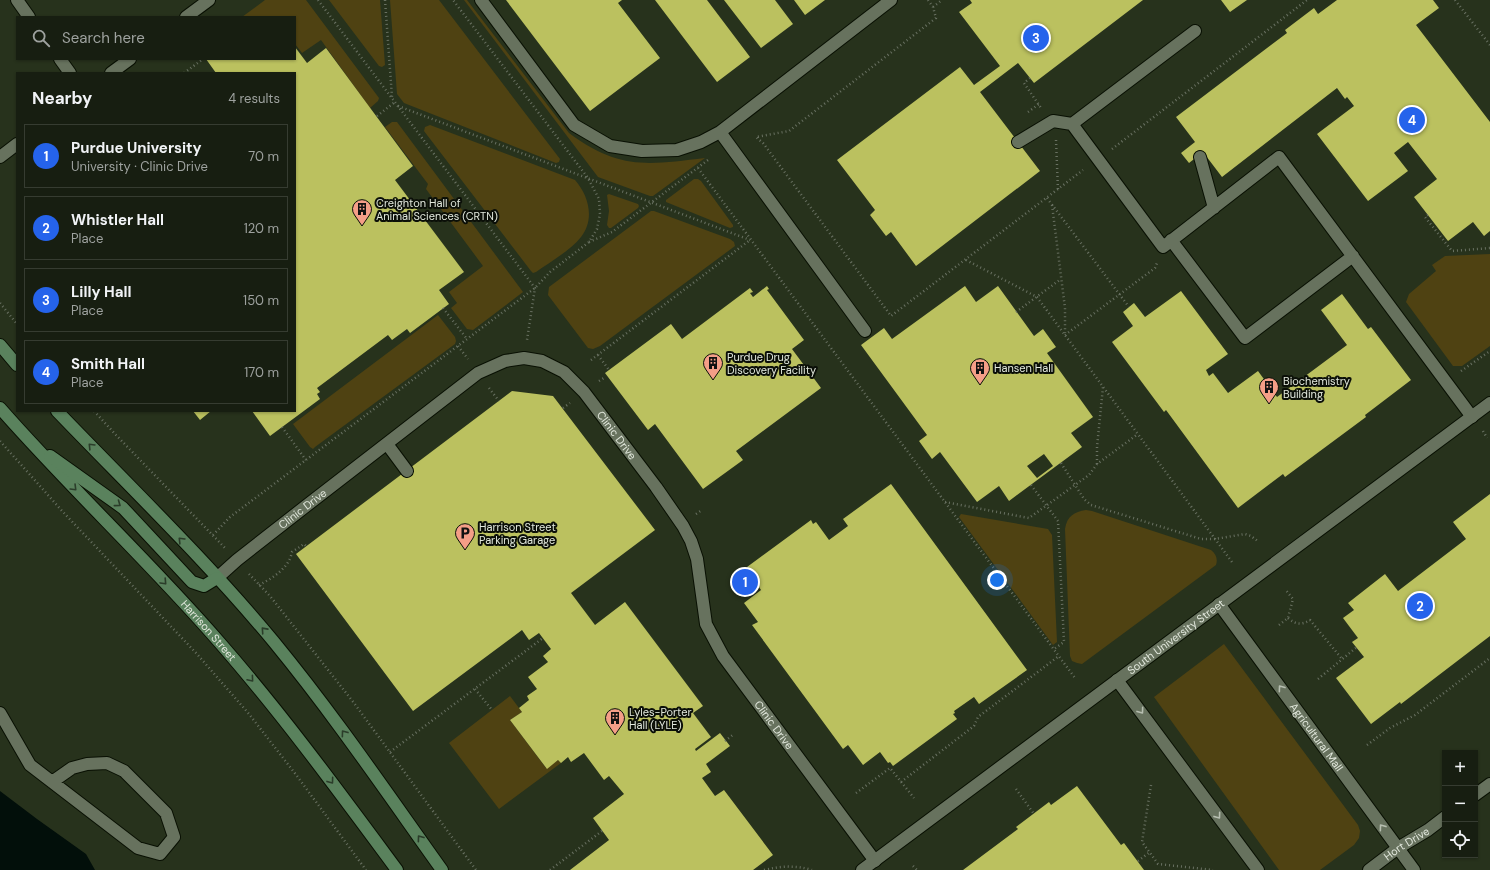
<!DOCTYPE html>
<html lang="en">
<head>
<meta charset="utf-8">
<style>
	:root { --surface:#171e11; --page:#242b1f; --text:#f1f3f6; --muted:#9ea29f; --line:#363c31; --accent:#2563eb }
	body { margin:0; font-family:"DM Sans",sans-serif; background:var(--page); color:var(--text) }
	.controls { position:absolute; right:12px; bottom:12px; display:grid; overflow:hidden; border-radius:0px; box-shadow:0 1px 3px #0004 }
	.controls button { width:36px; height:36px; display:grid; place-items:center; padding:0; border:0; border-bottom:1px solid var(--line); background:var(--surface); color:var(--text); font:20px sans-serif }
	.you { position:absolute; left:997px; top:580px; width:14px; height:14px; margin:-10px; border:3px solid #fff; border-radius:50%; background:#1a73e8; box-shadow:0 0 0 6px #1a73e833 }
	.badge { display:grid; place-items:center; width:26px; height:26px; border-radius:50%; background:var(--accent); color:#fff; font-size:13px; font-weight:700 }
	.pin { position:absolute; translate:-50% -50%; border:2px solid #fff; box-shadow:0 1px 4px #0006 }
	.list { margin:0; padding:0; list-style:none }
	h2 { display:flex; justify-content:space-between; align-items:center; height:52px; margin:0; padding:0 16px; font-size:17px }
	h2 small { font-size:13px; font-weight:400; color:var(--muted) }
	.list li { display:grid; grid-template-columns:26px 1fr auto; gap:12px; align-items:center; box-sizing:border-box; height:64px; margin:0 8px 8px; padding:0 8px; border:1px solid var(--line); border-radius:0px }
	.list b { display:block; font-size:15px; white-space:nowrap }
	.list p { margin:0; font-size:13px; white-space:nowrap; color:var(--muted) }
	.list em { font-size:13px; font-style:normal; color:var(--muted) }
	.icon { flex:none; width:22px; height:22px; fill:none; stroke:currentColor; stroke-width:2; stroke-linecap:round; stroke-linejoin:round }
	.map { position:relative; flex:none; width:1490px; height:870px; overflow:hidden }
	.search { position:absolute; background:var(--surface); box-shadow:0 1px 3px #0004; left:16px; top:16px; width:280px; height:44px; display:flex; align-items:center; gap:10px; box-sizing:border-box; padding:0 14px; border-radius:0px; color:var(--muted); font-size:15px }
	.panel { position:absolute; background:var(--surface); box-shadow:0 1px 3px #0004; left:16px; top:72px; width:280px; height:340px; border-radius:0px }
	.map>svg:first-child { display:block }
	.built { fill:#27321c; fill-rule:evenodd }
	.green { fill:#4f4212 }
	.water { fill:#020f0a }
	.building { fill:#bbc15f; fill-rule:evenodd }
	.lines { fill:none; stroke-linecap:round; stroke-linejoin:round }
	.lane-casing { stroke:#091003; stroke-width:14 }
	.street-casing { stroke:#091003; stroke-width:14 }
	.secondary-casing { stroke:#091003; stroke-width:14 }
	.path { stroke:#697162; stroke-width:2.5; stroke-dasharray:1 3; stroke-linecap:butt }
	.lane { stroke:#67725e; stroke-width:12 }
	.street { stroke:#67725e; stroke-width:12 }
	.secondary { stroke:#5a825d; stroke-width:12 }
	.oneway { stroke:#2b3d2a }
	.oneway2 { stroke:#b7bfb1 }
	.labels { text-anchor:middle; dominant-baseline:central; stroke-width:4; stroke-linejoin:round; paint-order:stroke }
	.poi-label { font-size:11px; fill:#e2e8dd; stroke:#0b0f08; text-anchor:start }
	.street-label { font-size:11px; fill:#e2e8dd; stroke:#0b0f08 }
</style>
</head>
<body>
<div class="map">
<svg width="1490" height="870" viewBox="0 0 1490 870">
	<rect width="100%" height="100%" fill="#1f2817"/>
	<path class="built" d="M 0,0 L 1490,0 L 1490,870 L 0,870 ZM 17,17 L 295,17 L 295,59 L 17,59 ZM 17,73 L 295,73 L 295,411 L 17,411 ZM 1445,753 L 1475,753 L 1475,855 L 1445,855 Z"/>
	<path class="green" d="M 265,0 L 306,0 L 379,98 L 378,101 L 370,108 L 321,40 L 302,53 L 295,44 L 295,17 L 242,17 Z
		M 329,0 L 380,0 L 385,65 L 382,67 L 379,66 Z
		M 390,0 L 439,0 L 560,159 L 559,162 L 556,163 L 404,103 L 397,94 Z
		M 464,0 L 467,0 L 569,133 C 619,170 647,165 705,158 L 653,196 L 650,196 L 598,177 Z
		M 392,122 L 397,122 L 523,292 L 473,330 L 467,329 L 451,308 L 457,303 L 449,292 L 483,266 L 426,189 L 428,184 L 385,127 Z
		M 430,125 L 575,180 C 589,196 595,219 581,237 C 571,250 550,262 536,272 L 533,273 L 531,271 L 424,131 L 425,127 Z
		M 694,179 L 698,179 L 701,181 L 733,225 L 733,227 L 730,228 L 666,202 L 666,200 Z
		M 609,194 L 638,204 L 639,206 L 638,208 L 611,228 L 609,228 L 607,225 L 609,211 L 607,195 Z
		M 651,211 L 654,211 L 730,239 L 734,242 L 735,246 L 600,346 L 593,349 L 588,348 L 548,295 L 549,287 Z
		M 1490,254 L 1490,346 L 1462,366 L 1453,366 L 1406,302 L 1409,294 L 1436,271 L 1432,265 L 1445,256 Z
		M 438,315 L 455,337 L 456,341 L 455,344 L 315,447 L 313,449 L 310,447 L 293,424 Z
		M 1086,510 L 1092,511 L 1211,550 C 1216,554 1218,559 1216,565 L 1082,664 L 1077,663 L 1072,661 L 1070,656 L 1065,529 C 1067,516 1074,512 1086,510 Z
		M 961,514 L 1048,529 L 1052,535 L 1057,642 L 1053,645 L 959,517 Z
		M 1224,644 L 1358,825 L 1360,831 L 1359,838 L 1354,845 L 1320,870 L 1279,870 L 1154,697 Z
		M 510,696 L 522,712 L 510,720 L 546,768 L 558,760 L 561,763 L 499,809 L 449,743 Z"/>
	<path class="water" d="M 0,791 L 37,819 L 86,854 L 95,870 L 0,870 Z"/>
	<path class="building" d="M 506,0 L 622,0 L 618,3 L 660,58 L 590,111 Z
		M 655,0 L 707,0 L 750,57 L 717,82 Z
		M 724,0 L 775,0 L 793,24 L 761,48 Z
		M 794,0 L 825,0 L 805,15 Z
		M 970,0 L 1143,0 L 1034,83 L 1018,63 L 980,92 L 1040,171 L 916,266 L 891,232 L 886,236 L 870,215 L 875,210 L 837,160 L 960,67 L 974,85 L 1000,66 L 959,12 L 972,3 Z
		M 1221,0 L 1247,0 L 1230,12 Z
		M 1337,0 L 1433,0 L 1439,8 L 1416,25 L 1490,122 L 1490,231 L 1484,236 L 1473,222 L 1448,241 L 1414,197 L 1437,179 L 1408,142 L 1394,153 L 1408,171 L 1368,201 L 1317,134 L 1354,106 L 1347,97 L 1345,99 L 1337,88 L 1222,177 L 1203,152 L 1189,163 L 1181,153 L 1195,142 L 1176,117 L 1287,33 L 1285,30 L 1314,8 L 1318,14 Z
		M 295,47 L 307,63 L 326,48 L 413,166 L 395,180 L 464,272 L 439,290 L 449,304 L 410,333 L 407,329 L 392,340 L 388,335 L 317,388 L 320,392 L 317,394 L 320,399 L 270,436 L 252,411 L 295,411 L 295,73 L 216,73 L 206,59 L 295,59 Z
		M 767,286 L 769,289 L 767,290 L 804,340 L 792,349 L 821,388 L 736,451 L 743,460 L 703,489 L 655,424 L 648,430 L 605,373 L 671,324 L 682,339 L 750,288 L 753,292 L 750,293 L 753,297 Z
		M 965,286 L 976,302 L 998,286 L 1034,336 L 1043,329 L 1056,347 L 1047,353 L 1093,417 L 1071,433 L 1082,447 L 1009,501 L 999,486 L 977,502 L 940,452 L 932,459 L 919,441 L 927,435 L 861,345 L 884,328 L 892,339 ZM 1044,454 L 1053,466 L 1037,478 L 1027,466 Z
		M 1181,291 L 1228,354 L 1206,370 L 1209,376 L 1213,373 L 1228,393 L 1258,371 L 1277,397 L 1347,345 L 1321,310 L 1342,294 L 1368,329 L 1371,327 L 1411,380 L 1365,415 L 1366,417 L 1285,477 L 1283,474 L 1238,508 L 1166,410 L 1164,412 L 1112,342 L 1133,326 L 1123,312 L 1134,303 L 1145,317 Z
		M 512,391 L 553,396 L 655,530 L 571,593 L 595,625 L 625,602 L 703,706 L 693,713 L 711,737 L 695,749 L 696,751 L 720,733 L 730,746 L 706,764 L 711,772 L 702,778 L 715,796 L 724,790 L 773,855 L 753,870 L 570,870 L 609,840 L 593,818 L 624,794 L 609,776 L 604,780 L 584,753 L 571,762 L 568,757 L 561,763 L 558,760 L 547,769 L 510,720 L 522,712 L 519,708 L 529,700 L 527,696 L 537,689 L 528,677 L 548,662 L 543,656 L 551,649 L 539,633 L 529,640 L 522,630 L 413,711 L 296,554 Z
		M 193,411 L 211,411 L 200,420 Z
		M 891,484 L 1027,670 L 979,704 L 974,697 L 954,711 L 955,713 L 953,714 L 957,719 L 893,766 L 890,762 L 888,763 L 880,752 L 863,765 L 848,745 L 843,749 L 752,625 L 758,622 L 744,603 L 761,590 L 748,571 L 749,570 L 747,567 L 811,520 L 813,524 L 816,522 L 829,540 L 848,526 L 843,519 Z
		M 1490,494 L 1490,636 L 1401,704 L 1400,702 L 1371,724 L 1336,678 L 1364,657 L 1352,642 L 1358,638 L 1343,618 L 1354,610 L 1348,603 L 1385,574 L 1398,591 L 1466,539 L 1453,522 Z
		M 1077,786 L 1121,845 L 1124,843 L 1144,870 L 963,870 L 1018,829 L 1016,827 L 1049,802 L 1051,805 Z"/>
	<g class="lines">
		<defs>
			<path id="lane" d="M 17,0 L 29,17
				M 481,0 L 574,125 L 610,146 L 642,151 L 677,150 L 701,142 L 720,132 L 891,0
				M 1195,31 L 1072,124 L 1163,247 L 1279,157 L 1472,417
				M 60,59 L 70,73
				M 720,132 L 865,331
				M 1018,142 L 1053,121 L 1072,124
				M 1200,157 L 1214,208
				M 1171,240 L 1245,338 L 1353,256
				M 387,444 L 407,471
				M 0,713 L 30,765 L 138,848 L 160,854 L 174,837 L 166,813 L 124,771 L 107,763 L 87,764 L 72,768 L 52,782"/>
			<g id="street">
				<path d="M 186,17 L 209,0"/>
				<path d="M 111,73 L 130,59"/>
				<path d="M 0,157 L 17,144"/>
				<path id="s1" d="M 217,578 L 237,560 L 306,506 L 478,373 L 505,361 L 524,358 L 542,361 L 564,372 L 584,392 L 656,487 L 683,526 L 691,541 L 697,559 L 706,624 L 723,656 L 875,861"/>
				<path id="s2" d="M 1219,604 L 1414,870"/>
				<path d="M 1117,680 L 1258,870"/>
				<path d="M 1475,795 L 1490,784"/>
				<path id="s3" d="M 862,870 L 1490,403"/>
				<path id="s4" d="M 1369,870 L 1398,848 L 1428,830 L 1445,817"/>
			</g>
			<g id="secondary">
				<path d="M 0,345 L 17,365"/>
				<path id="s5" d="M 0,408 C 71,489 150,562 220,643 C 283,715 340,793 397,870"/>
				<path d="M 57,411 C 130,487 207,561 274,642 C 334,715 387,793 442,870"/>
				<path d="M 50,456 L 123,508 L 192,582 L 204,586 L 217,578"/>
			</g>
		</defs>
		<use href="#lane" class="lane-casing"/>
		<use href="#street" class="street-casing"/>
		<use href="#secondary" class="secondary-casing"/>
		<path class="path" d="M 318,0 L 535,288 L 527,340
			M 385,0 L 392,97
			M 928,0 L 933,7 L 936,18 L 789,131 L 756,137 L 763,143 L 891,316 L 1083,170
			M 1455,0 L 1490,45
			M 933,7 L 942,0
			M 184,73 L 203,59
			M 1030,78 L 1024,83 L 1041,108
			M 398,106 L 750,240
			M 1028,112 L 1039,104
			M 377,116 L 395,102
			M 1056,140 L 1058,190
			M 1112,149 L 1307,0
			M 698,168 L 1075,678
			M 1047,198 L 1129,307
			M 1052,205 L 1065,308 L 1065,333
			M 1428,215 L 1425,217 L 1452,251 L 1490,248
			M 589,242 L 612,232 L 708,160
			M 966,260 L 1037,297 L 1232,562
			M 0,303 L 17,324
			M 443,308 L 467,339
			M 1016,312 L 1061,279
			M 1065,335 L 1155,268 L 1157,263
			M 458,346 L 468,359
			M 598,355 L 609,370
			M 591,360 L 750,240
			M 1461,371 L 1490,351
			M 599,381 L 604,378
			M 489,388 L 499,401
			M 563,408 L 570,403
			M 94,411 L 116,435 L 225,548
			M 282,427 L 306,460
			M 1483,431 L 1487,438
			M 0,441 L 63,512 L 197,654 L 249,714 L 297,776 L 366,870
			M 1061,463 L 1084,499 L 1091,505 L 1201,539 L 1215,539 L 1245,534 L 1251,536 L 1259,542
			M 1097,464 L 1097,447 L 1103,387
			M 1031,485 L 1058,521 L 1064,642 L 1054,649
			M 945,502 L 1029,518 L 1089,475 L 1097,464 L 1138,434
			M 696,514 L 702,510
			M 213,535 L 230,517 L 535,288 L 550,272 L 589,242 L 597,229 L 600,214 L 599,199 L 588,178 L 453,0
			M 249,574 L 270,596 L 354,703 L 476,870
			M 259,585 C 273,578 289,568 292,552 L 304,544 L 306,546
			M 1288,618 C 1296,625 1302,625 1310,620 L 1342,659
			M 1279,625 L 1288,618 L 1293,599 L 1285,589
			M 1318,679 L 1357,647
			M 475,689 L 492,710
			M 725,741 L 734,734
			M 1367,745 L 1390,728 L 1415,715 L 1490,658
			M 390,752 L 543,638
			M 901,782 L 974,726 L 978,717 L 1059,656
			M 1151,785 L 1142,842 L 1158,864 L 1213,870
			M 1016,789 L 1034,814
			M 856,793 L 890,768 L 914,798
			M 1138,861 L 1150,852
			M 913,866 L 917,870
			M 550,870 L 602,831
			M 764,870 C 781,866 795,865 812,870"/>
		<use href="#lane" class="lane"/>
		<use href="#street" class="street"/>
		<use href="#secondary" class="secondary"/>
	</g>
	<defs><path id="oneway-chevron" d="M-2-3.5L2.5 0L-2 3.5" fill="none" stroke-width="1.6" stroke-linecap="round" stroke-linejoin="round"/></defs>
	<g class="oneway">
		<use href="#oneway-chevron" transform="translate(91 446) rotate(-134)"/>
		<use href="#oneway-chevron" transform="translate(74 488) rotate(45)"/>
		<use href="#oneway-chevron" transform="translate(118 504) rotate(36)"/>
		<use href="#oneway-chevron" transform="translate(181 540) rotate(-134)"/>
		<use href="#oneway-chevron" transform="translate(164 582) rotate(47)"/>
		<use href="#oneway-chevron" transform="translate(264 630) rotate(-132)"/>
		<use href="#oneway-chevron" transform="translate(251 679) rotate(50)"/>
		<use href="#oneway-chevron" transform="translate(344 733) rotate(-126)"/>
		<use href="#oneway-chevron" transform="translate(331 781) rotate(54)"/>
		<use href="#oneway-chevron" transform="translate(420 838) rotate(-126)"/>
	</g>
	<g class="oneway2">
		<use href="#oneway-chevron" transform="translate(1281 688) rotate(-126)"/>
		<use href="#oneway-chevron" transform="translate(1141 711) rotate(54)"/>
		<use href="#oneway-chevron" transform="translate(1218 816) rotate(54)"/>
		<use href="#oneway-chevron" transform="translate(1382 827) rotate(-126)"/>
	</g>
	<defs>
		<symbol id="building-pin" viewBox="-11 -11 22 30"><path d="M0 17L-7.5 6A9.5 9.5 0 1 1 7.5 6Z" fill="#f49e87" stroke="#0b0f08"/><path d="M-4-6H4V6H1V3H-1V6H-4ZM-2.5-4.3h1.7v1.8h-1.7ZM.8-4.3h1.7v1.8H.8ZM-2.5-1h1.7V.8h-1.7ZM.8-1h1.7V.8H.8Z" fill="#111"/></symbol>
		<symbol id="parking-pin" viewBox="-11 -11 22 30"><path d="M0 17L-7.5 6A9.5 9.5 0 1 1 7.5 6Z" fill="#f49e87" stroke="#0b0f08"/><path d="M-3.5-5.5H1a3.5 3.5 0 0 1 0 7H-1V5.5H-3.5ZM-1-3.4V-.6H.8a1.4 1.4 0 0 0 0-2.8Z" fill="#111"/></symbol>
	</defs>
	<g fill-rule="evenodd">
		<use href="#building-pin" x="351" y="198" width="22" height="30"/>
		<use href="#building-pin" x="702" y="352" width="22" height="30"/>
		<use href="#building-pin" x="969" y="357" width="22" height="30"/>
		<use href="#building-pin" x="1258" y="376" width="22" height="30"/>
		<use href="#parking-pin" x="454" y="522" width="22" height="30"/>
		<use href="#building-pin" x="604" y="707" width="22" height="30"/>
	</g>
	<g class="labels">
		<g class="poi-label">
			<text x="376" y="203">Creighton Hall of<tspan x="376" dy="13">Animal Sciences (CRTN)</tspan></text>
			<text x="727" y="357">Purdue Drug<tspan x="727" dy="13">Discovery Facility</tspan></text>
			<text x="994" y="368">Hansen Hall</text>
			<text x="1283" y="381">Biochemistry<tspan x="1283" dy="13">Building</tspan></text>
			<text x="479" y="527">Harrison Street<tspan x="479" dy="13">Parking Garage</tspan></text>
			<text x="629" y="712">Lyles-Porter<tspan x="629" dy="13">Hall (LYLE)</tspan></text>
		</g>
		<g class="street-label">
			<text stroke="none"><textPath href="#s1" startOffset="506">Clinic Drive</textPath></text>
			<text stroke="none"><textPath href="#s1" startOffset="110">Clinic Drive</textPath></text>
			<text stroke="none"><textPath href="#s5" startOffset="305">Harrison Street</textPath></text>
			<text stroke="none"><textPath href="#s3" startOffset="391">South University Street</textPath></text>
			<text stroke="none"><textPath href="#s1" startOffset="842">Clinic Drive</textPath></text>
			<text stroke="none"><textPath href="#s2" startOffset="165">Agricultural Mall</textPath></text>
			<text stroke="none"><textPath href="#s4" startOffset="46">Hort Drive</textPath></text>
		</g>
	</g>
</svg>
<div class="controls">
<button>+</button>
<button>−</button>
<button><svg class="icon" aria-label="locate" viewBox="0 0 24 24"><circle cx="12" cy="12" r="6"/><path d="M12 2v4M12 18v4M2 12h4M18 12h4"/></svg></button>
</div>
<div class="you"></div>
<div class="pin badge" style="left:745px;top:582px">1</div>
<div class="pin badge" style="left:1420px;top:606px">2</div>
<div class="pin badge" style="left:1036px;top:38px">3</div>
<div class="pin badge" style="left:1412px;top:120px">4</div>
<div class="search"><svg class="icon" aria-label="search" viewBox="0 0 24 24"><circle cx="10" cy="10" r="6"/><path d="M15 15l6 6"/></svg>Search here</div>
<section class="panel">
<h2>Nearby<small>4 results</small></h2>
<ul class="list">
<li><span class="badge">1</span><div><b>Purdue University</b><p>University · Clinic Drive</p></div><em>70 m</em></li>
<li><span class="badge">2</span><div><b>Whistler Hall</b><p>Place</p></div><em>120 m</em></li>
<li><span class="badge">3</span><div><b>Lilly Hall</b><p>Place</p></div><em>150 m</em></li>
<li><span class="badge">4</span><div><b>Smith Hall</b><p>Place</p></div><em>170 m</em></li>
</ul>
</section>
</div>
</body>
</html>
